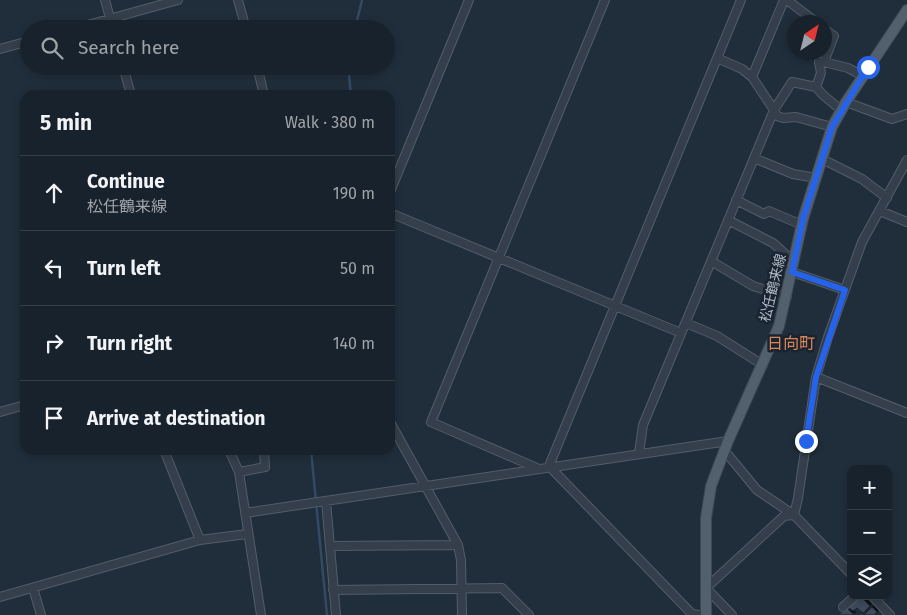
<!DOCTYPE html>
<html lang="en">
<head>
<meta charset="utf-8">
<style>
	:root { --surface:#18222c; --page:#212a34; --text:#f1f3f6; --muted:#9fa4a9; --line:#363f48 }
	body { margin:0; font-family:"Fira Sans","Noto Sans JP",sans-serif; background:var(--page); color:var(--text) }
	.controls { position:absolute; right:15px; bottom:15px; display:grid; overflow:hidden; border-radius:10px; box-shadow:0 2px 8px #0003 }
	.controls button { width:45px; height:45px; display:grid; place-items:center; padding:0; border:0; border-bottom:1px solid var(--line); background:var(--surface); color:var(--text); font:25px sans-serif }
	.compass { position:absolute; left:787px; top:15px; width:45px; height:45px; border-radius:50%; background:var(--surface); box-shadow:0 2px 8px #0003; rotate:35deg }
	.stop { position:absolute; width:15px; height:15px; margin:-11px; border:4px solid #2563eb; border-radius:50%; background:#fff }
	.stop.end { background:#2563eb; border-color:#fff; box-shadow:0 1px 5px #0008 }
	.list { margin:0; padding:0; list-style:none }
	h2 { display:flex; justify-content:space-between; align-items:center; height:65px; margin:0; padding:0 20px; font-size:21px }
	h2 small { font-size:16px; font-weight:400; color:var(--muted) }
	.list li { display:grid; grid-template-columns:32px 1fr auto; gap:15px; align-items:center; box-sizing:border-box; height:75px; padding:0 20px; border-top:1px solid var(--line) }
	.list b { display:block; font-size:19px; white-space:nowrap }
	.list p { margin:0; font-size:16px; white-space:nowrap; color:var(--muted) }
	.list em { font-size:16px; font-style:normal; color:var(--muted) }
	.icon { flex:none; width:28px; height:28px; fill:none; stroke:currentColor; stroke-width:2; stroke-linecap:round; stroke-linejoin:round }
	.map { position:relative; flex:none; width:907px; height:615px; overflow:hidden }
	.search { position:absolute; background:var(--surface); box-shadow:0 2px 8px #0003; left:20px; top:20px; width:375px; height:55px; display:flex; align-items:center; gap:12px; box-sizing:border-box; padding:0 18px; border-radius:28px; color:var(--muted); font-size:19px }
	.panel { position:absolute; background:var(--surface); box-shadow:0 2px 8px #0003; left:20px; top:90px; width:375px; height:365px; border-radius:15px }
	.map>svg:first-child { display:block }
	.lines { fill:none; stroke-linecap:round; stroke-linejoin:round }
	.stream { stroke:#334a64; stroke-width:2.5 }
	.building { fill:#3c4c5b; stroke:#1c2632; filter:url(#shadow) }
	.minor-casing { stroke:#525d69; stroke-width:10 }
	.major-casing { stroke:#3e4854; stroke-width:12 }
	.minor { stroke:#343f4b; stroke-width:8 }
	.major { stroke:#525f6c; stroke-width:10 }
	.route { stroke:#2563eb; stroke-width:6 }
	.labels { text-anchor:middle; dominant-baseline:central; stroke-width:5; stroke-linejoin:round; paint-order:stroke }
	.street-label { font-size:14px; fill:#afbac7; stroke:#1a2430 }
	.quarter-label { font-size:16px; fill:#da8758; stroke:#1a2430 }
</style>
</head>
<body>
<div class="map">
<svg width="907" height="615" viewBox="0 0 907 615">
	<defs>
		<filter id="shadow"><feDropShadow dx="2.5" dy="-2.5" stdDeviation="0" flood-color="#0009"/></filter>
	</defs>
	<rect width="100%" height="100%" fill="#202e3b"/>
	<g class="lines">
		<path class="stream" d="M 355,29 L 362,0
			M 348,66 L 351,95
			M 311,450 L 327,615"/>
	</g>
	<path class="building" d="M 860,596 L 870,606 L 863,613 L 857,608 L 853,611 L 848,607 Z
		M 872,607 L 877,612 L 874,615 L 864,615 Z
		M 847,608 L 854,615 L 838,615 Z"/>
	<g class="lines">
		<defs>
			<path id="minor" d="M 105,0 L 113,29
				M 238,0 L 246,29
				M 787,0 L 816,22
				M 73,29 L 178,0
				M 824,29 L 834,36 L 824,62 L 819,62 L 821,73 L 816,87 L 823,95 L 841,110
				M 0,49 L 29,41
				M 717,58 L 742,69 L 752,77
				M 824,62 L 848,68 L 863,76
				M 123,66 L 131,95
				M 257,66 L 264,95
				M 816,87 L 792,82 L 774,110 L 777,116 L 783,118 L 796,117 L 832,127
				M 846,102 L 892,119 L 907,114
				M 754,158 L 793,174 L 816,178
				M 822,159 L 862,179 L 887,198
				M 390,192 L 469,0
				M 736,200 L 764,214 L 769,211 L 802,225
				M 880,211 L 907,222
				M 390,213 L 681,333
				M 728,220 L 773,243 L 794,262
				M 711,261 L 753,286 L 787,297
				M 792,272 L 845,290
				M 686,323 L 717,336 L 763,365
				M 816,377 L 907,413
				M 0,412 L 25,405
				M 390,422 L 458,545 L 461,560 L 462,615
				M 164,450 L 200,540
				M 229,450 L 239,472 L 261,615
				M 724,450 L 757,490 L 794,515 L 851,574
				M 639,453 L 643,425 L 774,110 L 752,77 L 784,0
				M 549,466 L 741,0
				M 549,466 L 692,614 L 699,615
				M 537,468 L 431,422 L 605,0
				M 239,472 L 265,467 L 264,450
				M 326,501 L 336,615
				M 245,513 L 728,441
				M 330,546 L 458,545
				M 33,588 L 41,615
				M 333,590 L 502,588 L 529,615
				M 872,596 L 890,615
				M 0,597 L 200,540 L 247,534
				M 843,607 L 855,596
				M 732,615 L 706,588 L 784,516 L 794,515 L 798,498 L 816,377 L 828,337 L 862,242 L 907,160"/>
			<path id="major" d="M 706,615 L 706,518 L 711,486 L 728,441 L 779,326 L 803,219 L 832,127 L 846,102 L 907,10"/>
		</defs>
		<use href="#minor" class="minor-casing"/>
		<use href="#major" class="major-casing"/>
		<use href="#minor" class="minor"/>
		<use href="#major" class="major"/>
	</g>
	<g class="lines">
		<path class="route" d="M 806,441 L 816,377 L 845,290 L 792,272 L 803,219 L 832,127 L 868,67"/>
	</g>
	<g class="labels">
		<g class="street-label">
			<text transform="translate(773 288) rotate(-76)">松任鶴来線</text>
		</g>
		<g class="quarter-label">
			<text x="791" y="343">日向町</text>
		</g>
	</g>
</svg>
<div class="controls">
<button>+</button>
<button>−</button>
<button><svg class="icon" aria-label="layers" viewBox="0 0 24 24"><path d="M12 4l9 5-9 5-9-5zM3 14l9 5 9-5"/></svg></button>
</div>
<svg class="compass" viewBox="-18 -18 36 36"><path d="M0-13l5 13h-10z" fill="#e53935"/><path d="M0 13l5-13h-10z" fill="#9fa4a9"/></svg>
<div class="stop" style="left:868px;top:67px"></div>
<div class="stop end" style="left:806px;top:441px"></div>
<div class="search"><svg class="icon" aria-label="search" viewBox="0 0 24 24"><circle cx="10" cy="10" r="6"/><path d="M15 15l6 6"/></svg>Search here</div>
<section class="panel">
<h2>5 min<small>Walk · 380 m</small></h2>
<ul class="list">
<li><svg class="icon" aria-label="ahead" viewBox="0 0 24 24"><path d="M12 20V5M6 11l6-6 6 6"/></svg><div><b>Continue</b><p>松任鶴来線</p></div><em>190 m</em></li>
<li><svg class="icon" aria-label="left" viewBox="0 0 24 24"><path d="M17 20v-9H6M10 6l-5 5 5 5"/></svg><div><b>Turn left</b></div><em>50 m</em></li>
<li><svg class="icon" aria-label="right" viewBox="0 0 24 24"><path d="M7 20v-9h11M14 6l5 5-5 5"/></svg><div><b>Turn right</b></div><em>140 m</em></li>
<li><svg class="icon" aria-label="arrive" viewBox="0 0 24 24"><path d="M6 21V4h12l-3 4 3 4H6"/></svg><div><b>Arrive at destination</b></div></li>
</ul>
</section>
</div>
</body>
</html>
